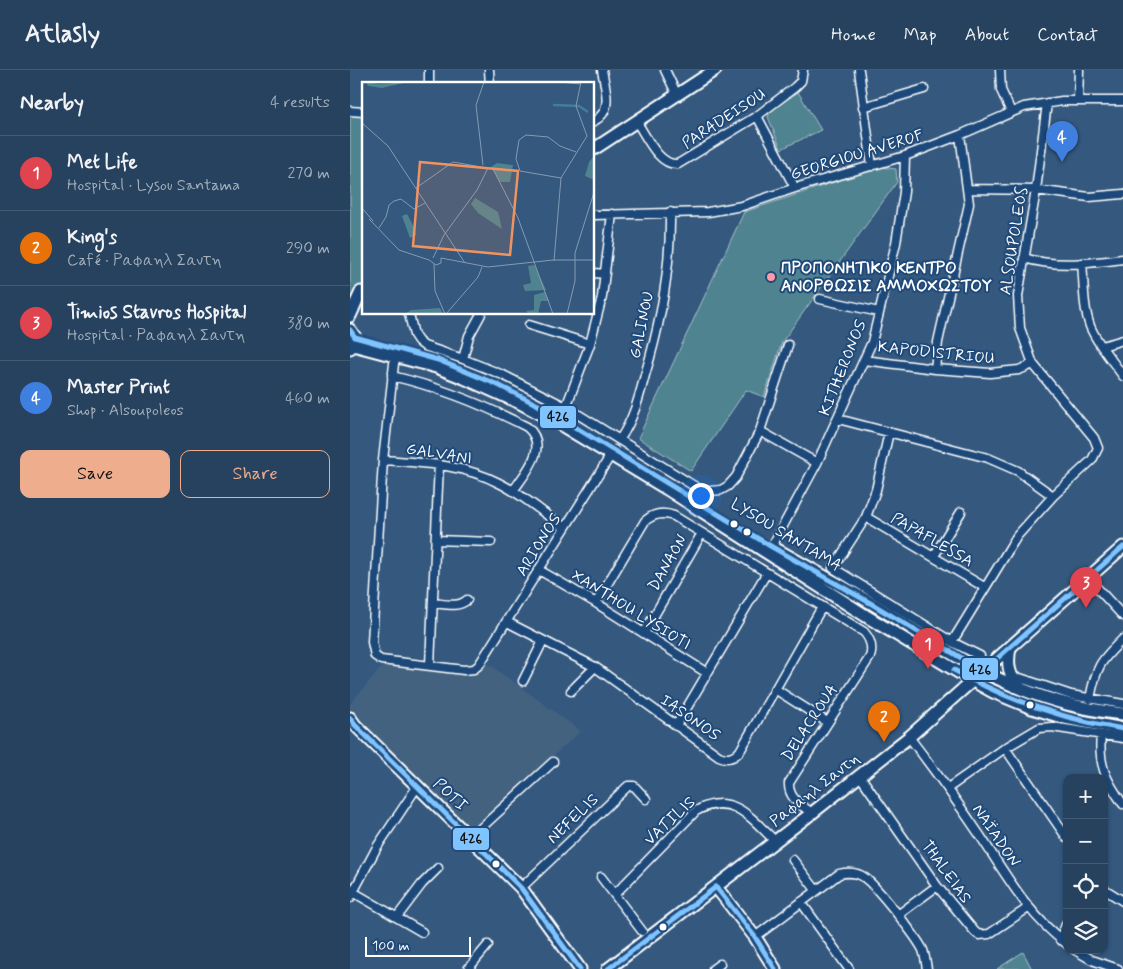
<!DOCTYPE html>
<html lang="en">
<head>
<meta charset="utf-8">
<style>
	:root { --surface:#27425e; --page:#2f4964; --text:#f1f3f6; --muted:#a4b0bc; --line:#435b73; --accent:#eead8d }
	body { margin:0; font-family:Mynerve,sans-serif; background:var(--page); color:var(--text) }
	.controls { position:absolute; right:15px; bottom:15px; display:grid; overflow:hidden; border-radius:10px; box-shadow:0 1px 4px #0004 }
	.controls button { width:45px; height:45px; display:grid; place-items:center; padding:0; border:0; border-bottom:1px solid var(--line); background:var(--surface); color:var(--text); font:25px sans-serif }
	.scale { position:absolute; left:15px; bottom:12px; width:106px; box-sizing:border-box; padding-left:5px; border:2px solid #fff; border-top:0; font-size:14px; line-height:18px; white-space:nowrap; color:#fff; -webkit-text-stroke:4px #1f4a7a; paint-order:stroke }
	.you { position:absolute; left:350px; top:425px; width:18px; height:18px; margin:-12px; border:4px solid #fff; border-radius:50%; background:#1a73e8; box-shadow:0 0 0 8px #1a73e833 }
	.badge { display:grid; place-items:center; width:32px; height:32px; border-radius:50%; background:var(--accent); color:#fff; font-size:16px; font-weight:700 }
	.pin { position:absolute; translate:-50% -41px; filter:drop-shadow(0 1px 2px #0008) }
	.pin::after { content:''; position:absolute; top:26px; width:18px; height:15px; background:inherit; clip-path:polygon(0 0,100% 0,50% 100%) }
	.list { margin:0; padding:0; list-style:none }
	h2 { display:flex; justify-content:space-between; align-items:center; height:65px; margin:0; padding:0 20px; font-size:21px }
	h2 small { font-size:16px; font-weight:400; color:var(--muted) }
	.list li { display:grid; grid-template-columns:32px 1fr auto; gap:15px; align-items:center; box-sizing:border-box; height:75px; padding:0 20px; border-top:1px solid var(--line) }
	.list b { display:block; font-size:19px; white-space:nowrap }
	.list p { margin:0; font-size:16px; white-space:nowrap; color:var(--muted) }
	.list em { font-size:16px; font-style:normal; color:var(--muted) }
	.actions { display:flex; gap:10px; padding:15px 20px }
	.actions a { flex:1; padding:11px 0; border:1px solid var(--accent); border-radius:10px; text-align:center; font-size:18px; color:var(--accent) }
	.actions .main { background:var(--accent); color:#111 }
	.icon { flex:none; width:28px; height:28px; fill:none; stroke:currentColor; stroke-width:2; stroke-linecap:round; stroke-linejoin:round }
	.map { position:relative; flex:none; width:773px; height:899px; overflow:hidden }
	header { display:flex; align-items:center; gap:30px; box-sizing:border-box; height:70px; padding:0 25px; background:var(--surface); border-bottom:1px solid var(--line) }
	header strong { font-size:24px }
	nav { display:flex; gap:28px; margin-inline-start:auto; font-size:18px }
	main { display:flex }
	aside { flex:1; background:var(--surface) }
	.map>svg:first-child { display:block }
	.built { fill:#436280 }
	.green { fill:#4f8390; stroke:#a7c1c8 }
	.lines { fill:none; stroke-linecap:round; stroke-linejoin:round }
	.street-casing { stroke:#fff; stroke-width:11 }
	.secondary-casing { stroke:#fff; stroke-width:15 }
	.street { stroke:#1f4a7a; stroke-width:8 }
	.secondary { stroke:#1f4a7a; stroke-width:11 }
	.bus-1-casing { stroke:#1f4a7a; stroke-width:9 }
	.bus-1 { stroke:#80c4ff; stroke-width:5 }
	.poi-dot { fill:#ff9aa2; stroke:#1f4a7a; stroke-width:2 }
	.bus-dot { fill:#fff; stroke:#1f4a7a; stroke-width:2 }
	.labels { text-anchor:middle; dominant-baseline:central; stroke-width:4; stroke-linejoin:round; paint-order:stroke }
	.street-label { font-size:16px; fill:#fff; stroke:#1f4a7a }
	.poi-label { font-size:16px; font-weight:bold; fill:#fff; stroke:#1f4a7a; text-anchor:start }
	.inset-river { fill:none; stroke:#447ca0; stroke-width:2.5 }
	.inset-road { fill:none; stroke:#859bb2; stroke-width:1 }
	.view { fill:#f09361; fill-opacity:0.15; stroke:#f09361; stroke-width:2.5 }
	.inset-edge { fill:none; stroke:#fff; stroke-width:2.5 }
	.line-badge { stroke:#1f4a7a; stroke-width:2 }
	.pale-badge-label { font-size:14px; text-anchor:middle; font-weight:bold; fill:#111 }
</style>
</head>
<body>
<header>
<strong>Atlasly</strong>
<nav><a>Home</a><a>Map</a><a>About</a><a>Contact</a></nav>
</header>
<main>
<aside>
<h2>Nearby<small>4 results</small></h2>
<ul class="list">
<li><span class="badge" style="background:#e0444e">1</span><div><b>Met Life</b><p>Hospital · Lysou Santama</p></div><em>270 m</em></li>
<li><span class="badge" style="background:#e8710a">2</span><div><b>King's</b><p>Café · Ραφαηλ Σαντη</p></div><em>290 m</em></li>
<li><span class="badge" style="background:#e0444e">3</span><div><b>Timios Stavros Hospital</b><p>Hospital · Ραφαηλ Σαντη</p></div><em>380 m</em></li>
<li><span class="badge" style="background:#3f7fe0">4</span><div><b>Master Print</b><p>Shop · Alsoupoleos</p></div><em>460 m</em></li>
</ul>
<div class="actions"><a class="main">Save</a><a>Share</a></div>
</aside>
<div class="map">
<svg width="773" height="899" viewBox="0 0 773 899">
	<rect width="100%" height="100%" fill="#34587e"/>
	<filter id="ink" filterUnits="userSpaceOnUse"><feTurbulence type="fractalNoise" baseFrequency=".02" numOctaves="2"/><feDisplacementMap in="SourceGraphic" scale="10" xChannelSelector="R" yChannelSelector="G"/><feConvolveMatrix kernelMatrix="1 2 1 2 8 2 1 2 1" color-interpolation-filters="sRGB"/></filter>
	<g filter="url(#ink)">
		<path class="built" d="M 136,592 L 231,661 L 124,757 L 114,757 L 0,642 L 0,634 L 35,593 L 130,603 Z"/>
		<path class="green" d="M 448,22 L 471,60 L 431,79 L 418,47 L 420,41 Z
			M 0,44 L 14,45 L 14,214 L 0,230 Z
			M 530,97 L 546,99 L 547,112 L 432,272 L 414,327 L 396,320 L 341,401 L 288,368 L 394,142 Z
			M 673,882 L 682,899 L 647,899 Z"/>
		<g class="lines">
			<defs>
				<path id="street" d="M 139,0 L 140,14
					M 315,0 L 327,25
					M 509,0 L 522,96
					M 650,0 L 651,20 L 661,42
					M 79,14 L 79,0
					M 728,31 L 729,0
					M 513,37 L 574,19
					M 0,41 L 14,42
					M 407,46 L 445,118
					M 244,51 C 264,41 255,18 252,0
					M 286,51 C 296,65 308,96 328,94 L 407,46 L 445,17 L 451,11 L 453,0
					M 619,119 L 686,120 L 739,127 L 773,124
					M 244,145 L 358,142 L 392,136 L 445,118 L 555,86 L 610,65 L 674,37 L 712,31 L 773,31
					M 674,188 C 707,198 740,193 773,189
					M 732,193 C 734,214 733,237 740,256 C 747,274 762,290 773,306
					M 244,203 L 255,204
					M 470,229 L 529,242
					M 59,244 L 64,265 L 68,271 L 74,276 L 113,289 L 153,305 L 216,337 L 349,419 L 360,421 L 371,420 L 378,416 L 386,407 L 410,361 L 438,275
					M 179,255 L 240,274
					M 752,276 L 773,270
					M 45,285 L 33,390 L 22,572 L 25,586 L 31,590 L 114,600 L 124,599 L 129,595 L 264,380
					M 113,289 L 119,266 L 131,244
					M 514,290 L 585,299 L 640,303 L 669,300 L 683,294
					M 585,299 L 588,272 L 619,134 L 610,65
					M 42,306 C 89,317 134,335 177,357 C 200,377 176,402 163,421
					M 216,337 L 240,274 L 252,227 L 262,144
					M 488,349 L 638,388 L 668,401 L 703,426
					M 410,361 L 467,393
					M 539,362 L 526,420 L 516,447 L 483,498 L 602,572 L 630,586
					M 270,369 C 283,350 289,328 295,305 C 311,252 321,198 320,142
					M 33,390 C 73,393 112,394 149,413 C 172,424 193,443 215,458
					M 516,447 L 634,517
					M 86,470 L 141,472
					M 420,480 L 467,393 L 522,272 L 546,173 L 554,122 L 555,86
					M 584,486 L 611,442
					M 189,500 L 246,533 L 357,603
					M 738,508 L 773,546
					M 83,533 C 95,534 108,538 117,530
					M 246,533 L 295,451 C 304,443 313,442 324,446 L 514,562 C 521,570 523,578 520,587 L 439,713 C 438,728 451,735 462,743
					M 157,552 L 245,597 L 369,686 C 378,690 384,688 390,681 L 472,537
					M 294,563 L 352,463
					M 602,572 L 667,466 L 703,426 L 742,390 L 748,378 L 744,368 L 683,294 L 670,258 L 668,226 L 686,120 L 697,33
					M 80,595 L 89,394
					M 670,608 L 721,625 L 773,634
					M 173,611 L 193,571
					M 425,619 L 477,652
					M 221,621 L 245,597
					M 740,629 C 746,597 750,591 773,569
					M 326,656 L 416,504
					M 751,665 C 748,695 756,710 773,734
					M 559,667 C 583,698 606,730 629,764 C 655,803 678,846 717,874
					M 655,678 L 717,768
					M 510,706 L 587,816 L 625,862 L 629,865 L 639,864 L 678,838
					M 598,718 L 655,678 L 689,658 L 702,657 L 773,668
					M 121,767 L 203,692
					M 443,790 L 466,820
					M 251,807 L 292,861
					M 171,818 L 278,716 L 284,716 L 296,729
					M 754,819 L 773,831
					M 3,822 L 72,862
					M 265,824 L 346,741 C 382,721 401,748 425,771
					M 0,828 L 27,777 L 67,717
					M 451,832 L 499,899
					M 548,845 L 587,816
					M 47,847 L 72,814 L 88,798
					M 405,867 L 489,804 C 498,802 507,802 515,808 C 528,818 566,866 573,880 C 575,886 576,893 577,899
					M 710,870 L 717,852
					M 725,880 L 742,890 L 768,899
					M 118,899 L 138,875
					M 363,899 L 370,894"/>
				<path id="secondary" d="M 244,79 L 365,0
					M 0,246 L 11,222
					M 0,260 L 5,267 L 3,275 L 0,278
					M 3,275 L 86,297 L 114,308 L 170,333 L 213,356 L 317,419 L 516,546 L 623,611 L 643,622 L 682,638 L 715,648 L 773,659
					M 424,478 C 457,497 490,515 523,534 C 572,564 620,599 674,620 C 706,633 739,640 773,644
					M 660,578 C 657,593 658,606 670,617
					M 0,648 L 5,655 L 171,818 L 230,899
					M 366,817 L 405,867 L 425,899
					M 258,899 L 462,743 L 559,667 L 773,477"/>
			</defs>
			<use href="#street" class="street-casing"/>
			<use href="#secondary" class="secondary-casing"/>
			<use href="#street" class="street"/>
			<use href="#secondary" class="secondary"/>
			<defs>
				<path id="bus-1" d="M 0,260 L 5,267 L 88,290 L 146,314 L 192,337 L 422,477 L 522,534 L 633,601 L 773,477
					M 604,600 C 657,630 712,649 773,659
					M 0,648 L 5,655 L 171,818 L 230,899
					M 366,817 L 405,867 L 425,899
					M 258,899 L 366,817"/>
			</defs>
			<use href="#bus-1" class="bus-1-casing"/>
			<use href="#bus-1" class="bus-1"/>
		</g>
	</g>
	<circle class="poi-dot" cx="421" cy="207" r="5"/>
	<g class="bus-dot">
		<circle cx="384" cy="454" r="4.5"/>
		<circle cx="397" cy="462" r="4.5"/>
		<circle cx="680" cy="635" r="4.5"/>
		<circle cx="146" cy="794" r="4.5"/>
		<circle cx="313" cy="857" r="4.5"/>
	</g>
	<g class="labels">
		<g class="street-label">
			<text transform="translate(374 49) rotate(-33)">PARADEISOU</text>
			<text transform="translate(507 85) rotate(-17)">GEORGIOU AVEROF</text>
			<text transform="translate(664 171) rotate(-81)">ALSOUPOLEOS</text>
			<text transform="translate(292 255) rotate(-78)">GALINOU</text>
			<text transform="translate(586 283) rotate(6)">KAPODISTRIOU</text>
			<text transform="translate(493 298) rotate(-68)">KITHERONOS</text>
			<text transform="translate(89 384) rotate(9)">GALVANI</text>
			<text transform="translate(436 465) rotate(31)">LYSOU SANTAMA</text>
			<text transform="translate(582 470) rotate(30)">PAPAFLESSA</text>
			<text transform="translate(189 475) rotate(-58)">ARIONOS</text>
			<text transform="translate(318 493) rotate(-60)">DANAON</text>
			<text transform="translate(281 540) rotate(32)">XANTHOU LYSIOTI</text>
			<text transform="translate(340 648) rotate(35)">IASONOS</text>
			<text transform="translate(460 653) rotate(-57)">DELACROUA</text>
			<text transform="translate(465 720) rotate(-38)">Ραφαηλ Σαντη</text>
			<text transform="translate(100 725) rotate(43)">POTI</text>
			<text transform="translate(223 749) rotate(-44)">NEFELIS</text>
			<text transform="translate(320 751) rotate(-43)">VATILIS</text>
			<text transform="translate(646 766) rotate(56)">NAÏADON</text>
			<text transform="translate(596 802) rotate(54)">THALEIAS</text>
		</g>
		<g class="poi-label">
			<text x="431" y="198">ΠΡΟΠΟΝΗΤΙΚΟ ΚΕΝΤΡΟ<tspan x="431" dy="18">ΑΝΟΡΘΩΣΙΣ ΑΜΜΟΧΩΣΤΟΥ</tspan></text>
		</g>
	</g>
	<g transform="translate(12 12)">
		<rect width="232" height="232" fill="#34587e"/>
		<path d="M 4,0 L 17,2 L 46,0 L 20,6 L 6,4 ZM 232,74 L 233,98 L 232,98 L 223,94 L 227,80 ZM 135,81 L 151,83 L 148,100 L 138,100 L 129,85 ZM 113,116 L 136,130 L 140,147 L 116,131 L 109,122 ZM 45,132 L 53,147 L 54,153 L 48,156 L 40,134 ZM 171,183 L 173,184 L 184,208 L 163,209 L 161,203 L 169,201 L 166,184 ZM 183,210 L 187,219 L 179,219 L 176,232 L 167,232 L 164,229 L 172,228 L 172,213 ZM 78,226 L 81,232 L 43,232 L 49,228 Z" fill="#4f8390"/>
		<path class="inset-river" d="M 191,23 L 217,24 L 226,30"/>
		<path class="inset-road" d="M 198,0 L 218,2M 0,41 L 26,64 L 103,181M 121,83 L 114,23 L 122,0M 199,96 L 158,89 L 154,77 L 157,58 L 164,53 L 186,55 L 198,64 L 214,70M 54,106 L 91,80 L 131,87 L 156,136 L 191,232M 0,126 L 11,139M 7,137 L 37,168 L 67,178 L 74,183 L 79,181 L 79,176M 17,146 L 24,135 L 27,123 L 32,119 L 39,117 L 52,127 L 63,121M 71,176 L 82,153 L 115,108 L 126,86M 79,176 L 126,185 L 191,178 L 233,178M 192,179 L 199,96 L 225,54 L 214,24 L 219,0M 72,182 L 73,209 L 83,232M 84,232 L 116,195 L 120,185M 205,232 L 213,199 L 213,171 L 233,107"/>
		<path class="view" d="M 58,80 L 156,89 L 148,173 L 51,164 Z"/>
		<rect width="232" height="232" class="inset-edge"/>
	</g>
	<g class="line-badge">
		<rect x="189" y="335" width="38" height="24" rx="5" fill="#80c4ff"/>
		<rect x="611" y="587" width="38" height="24" rx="5" fill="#80c4ff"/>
		<rect x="102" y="757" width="38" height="24" rx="5" fill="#80c4ff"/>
	</g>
	<g class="pale-badge-label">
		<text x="208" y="351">426</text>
		<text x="630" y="604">426</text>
		<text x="121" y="773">426</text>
	</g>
</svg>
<div class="controls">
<button>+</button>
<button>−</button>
<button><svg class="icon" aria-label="locate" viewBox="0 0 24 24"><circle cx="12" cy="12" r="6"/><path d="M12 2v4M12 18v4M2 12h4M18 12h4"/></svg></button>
<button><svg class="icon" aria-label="layers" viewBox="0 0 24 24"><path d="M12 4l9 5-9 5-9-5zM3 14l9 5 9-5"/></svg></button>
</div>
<div class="scale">100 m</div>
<div class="you"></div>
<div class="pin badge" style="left:578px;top:599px;background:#e0444e">1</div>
<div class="pin badge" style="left:534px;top:672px;background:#e8710a">2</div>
<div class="pin badge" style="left:736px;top:538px;background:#e0444e">3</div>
<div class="pin badge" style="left:712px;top:92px;background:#3f7fe0">4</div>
</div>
</main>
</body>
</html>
